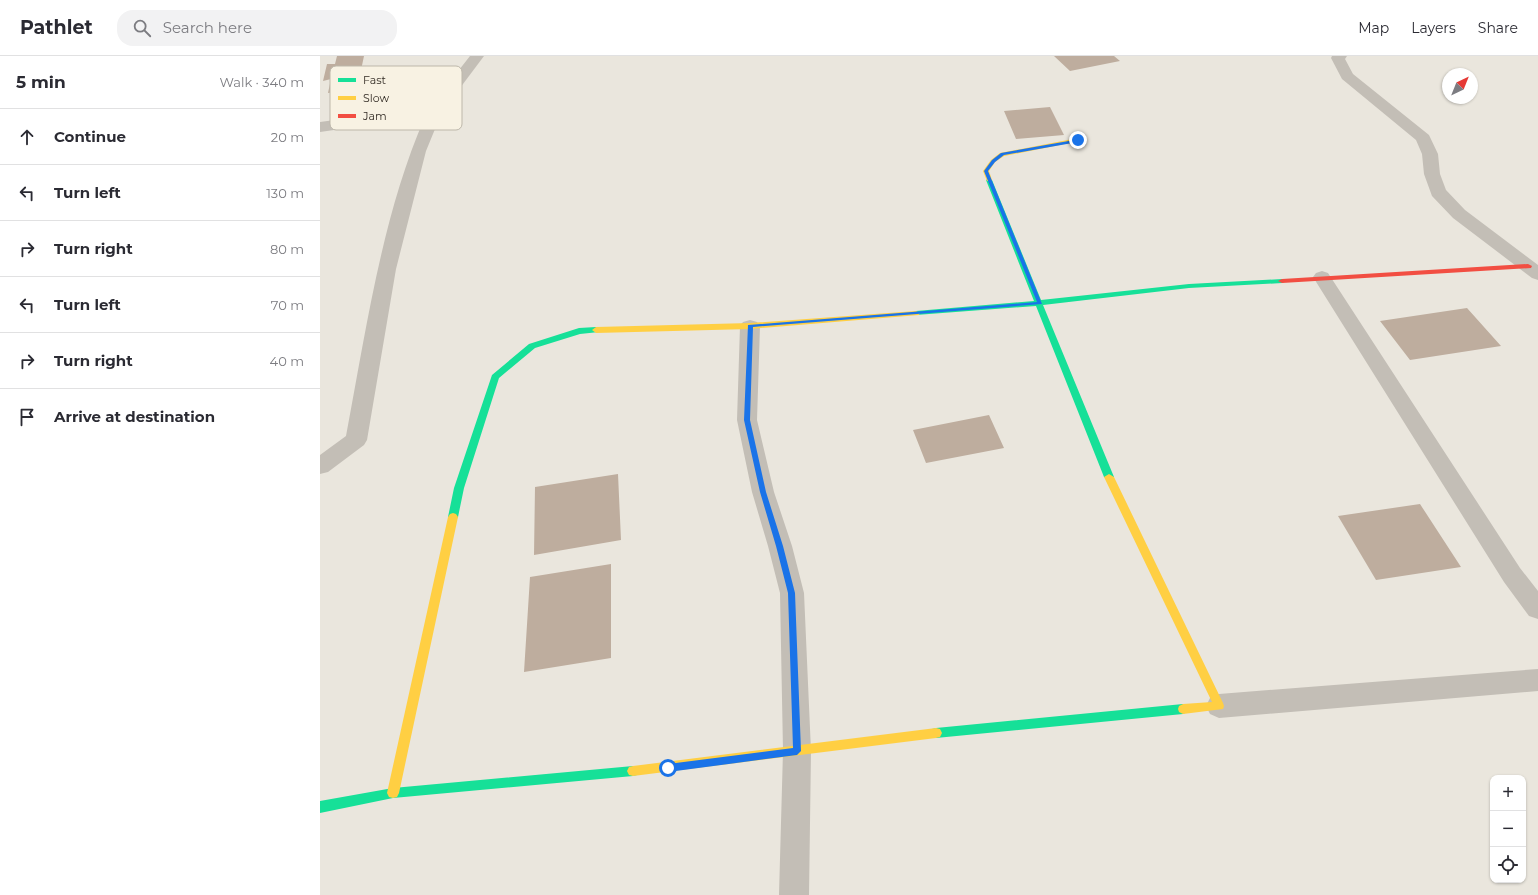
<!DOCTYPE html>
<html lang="en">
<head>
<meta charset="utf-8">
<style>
	:root { --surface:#fff; --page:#f2f2f3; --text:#2b2b33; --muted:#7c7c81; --line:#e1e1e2 }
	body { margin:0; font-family:Montserrat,sans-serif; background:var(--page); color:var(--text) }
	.controls { position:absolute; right:12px; bottom:12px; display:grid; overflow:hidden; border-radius:8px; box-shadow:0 1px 3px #0004 }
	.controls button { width:36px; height:36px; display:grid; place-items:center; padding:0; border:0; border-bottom:1px solid var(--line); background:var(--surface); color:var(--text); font:20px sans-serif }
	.compass { position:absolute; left:1122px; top:12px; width:36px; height:36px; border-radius:50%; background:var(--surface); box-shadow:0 1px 3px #0004; rotate:43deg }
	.stop { position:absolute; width:12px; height:12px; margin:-9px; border:3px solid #1a73e8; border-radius:50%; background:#fff }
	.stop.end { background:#1a73e8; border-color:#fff; box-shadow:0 1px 4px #0008 }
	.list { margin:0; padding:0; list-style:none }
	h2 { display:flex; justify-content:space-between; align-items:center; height:52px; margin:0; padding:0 16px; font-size:17px }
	h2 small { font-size:13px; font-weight:400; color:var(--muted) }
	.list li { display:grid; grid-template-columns:26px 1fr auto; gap:12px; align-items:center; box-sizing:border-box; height:56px; padding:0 16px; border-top:1px solid var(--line) }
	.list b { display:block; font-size:15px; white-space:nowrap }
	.list em { font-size:13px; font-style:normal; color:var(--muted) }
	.icon { flex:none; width:22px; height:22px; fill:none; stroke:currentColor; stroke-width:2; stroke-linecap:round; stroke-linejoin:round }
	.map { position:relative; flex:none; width:1218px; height:839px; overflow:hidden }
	header { display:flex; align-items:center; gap:24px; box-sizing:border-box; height:56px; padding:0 20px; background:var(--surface); border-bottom:1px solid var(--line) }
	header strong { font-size:19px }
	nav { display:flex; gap:22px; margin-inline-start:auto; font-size:14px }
	.search { width:280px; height:36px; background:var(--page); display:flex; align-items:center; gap:10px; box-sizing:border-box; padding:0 14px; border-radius:16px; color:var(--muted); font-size:15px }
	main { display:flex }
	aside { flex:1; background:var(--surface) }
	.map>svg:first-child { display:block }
	.building { fill:#bead9e }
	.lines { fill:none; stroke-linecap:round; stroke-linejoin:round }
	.street { fill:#c3beb6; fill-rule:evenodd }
	.fast { fill:#16e098; fill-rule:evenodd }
	.slow { fill:#ffcf43; fill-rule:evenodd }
	.jam { fill:#f24e42; fill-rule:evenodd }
	.route { fill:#1a73e8 }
	.key { fill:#f8f2e3; stroke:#bdb7aa; stroke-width:1 }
	.key-label { font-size:11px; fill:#332c25 }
</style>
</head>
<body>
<header>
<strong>Pathlet</strong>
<div class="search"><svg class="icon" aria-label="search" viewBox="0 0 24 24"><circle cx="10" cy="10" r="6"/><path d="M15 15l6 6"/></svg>Search here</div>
<nav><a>Map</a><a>Layers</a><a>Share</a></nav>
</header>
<main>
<aside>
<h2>5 min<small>Walk · 340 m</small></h2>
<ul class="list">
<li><svg class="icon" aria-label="ahead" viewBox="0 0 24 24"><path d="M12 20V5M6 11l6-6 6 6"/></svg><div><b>Continue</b></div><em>20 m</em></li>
<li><svg class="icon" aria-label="left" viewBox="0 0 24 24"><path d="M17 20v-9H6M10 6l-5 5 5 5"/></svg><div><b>Turn left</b></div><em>130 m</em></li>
<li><svg class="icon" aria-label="right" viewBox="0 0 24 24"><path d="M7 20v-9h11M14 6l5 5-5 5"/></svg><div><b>Turn right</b></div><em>80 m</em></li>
<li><svg class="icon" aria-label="left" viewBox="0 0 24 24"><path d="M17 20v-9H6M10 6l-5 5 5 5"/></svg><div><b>Turn left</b></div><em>70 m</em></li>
<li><svg class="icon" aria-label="right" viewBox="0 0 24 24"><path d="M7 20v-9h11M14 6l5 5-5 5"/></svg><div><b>Turn right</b></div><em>40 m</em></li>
<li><svg class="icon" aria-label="arrive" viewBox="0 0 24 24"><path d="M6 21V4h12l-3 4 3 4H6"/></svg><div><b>Arrive at destination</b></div></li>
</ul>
</aside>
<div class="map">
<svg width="1218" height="839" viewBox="0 0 1218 839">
	<rect width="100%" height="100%" fill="#eae6dd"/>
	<path class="building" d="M 17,0 L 44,0 L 37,33 L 8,37 L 11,23 L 3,25 L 7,8 L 15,8 Z
		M 734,0 L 794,0 L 800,5 L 750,15 Z
		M 730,51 L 744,79 L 696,83 L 684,55 Z
		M 1147,252 L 1181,290 L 1090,304 L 1060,265 Z
		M 669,359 L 684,392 L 606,407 L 593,374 Z
		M 298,418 L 301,484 L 214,499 L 215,431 Z
		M 1100,448 L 1141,511 L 1056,524 L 1018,460 Z
		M 291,508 L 291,602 L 204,616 L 210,521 Z"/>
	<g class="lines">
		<path class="street" d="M 150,0 L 164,0 L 122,56 L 106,95 L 76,213 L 47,384 L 44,389 L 8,416 L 0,418 L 0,399 L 26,380 C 46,275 62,159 105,61 L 0,76 L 0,66 L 110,51 Z
			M 1012,0 L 1027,0 L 1025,3 L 1033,18 L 1109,79 L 1118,98 L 1120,118 L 1126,134 L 1145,154 L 1218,209 L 1218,224 L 1212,222 L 1133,162 L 1112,140 L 1104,118 L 1102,98 L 1096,84 L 1022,23 L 1011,2 Z
			M 1002,215 L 1008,217 L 1200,512 L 1218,535 L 1218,563 L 1209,560 L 1184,526 L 993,221 L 996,217 Z
			M 430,264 L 437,266 L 440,270 L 437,364 L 454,436 L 472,490 L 484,537 L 491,695 L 489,839 L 459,839 L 463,695 L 460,537 L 448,490 L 432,436 L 417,364 L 420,270 L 423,266 Z
			M 1218,613 L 1218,635 L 899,662 L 890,658 L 886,650 L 890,642 L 899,638 Z"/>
		<path class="fast" d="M 669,122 L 672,124 L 721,244 L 869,228 L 962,223 L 966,225 L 962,227 L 869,232 L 723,249 L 794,421 L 792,423 L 789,424 L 784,421 L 716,250 L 596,259 L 592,257 L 596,255 L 714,245 L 666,124 Z
			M 276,271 L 280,274 L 279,276 L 260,278 L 215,292 L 179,322 L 144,432 L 138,461 L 136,464 L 130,464 L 128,461 L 134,432 L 172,319 L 209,288 L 259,272 Z
			M 863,648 L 867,650 L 868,653 L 867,656 L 863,658 L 616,682 L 612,681 L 610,677 L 612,673 L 616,672 Z
			M 313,710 L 317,711 L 319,715 L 317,719 L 313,720 L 73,742 L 0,757 L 0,745 L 73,732 Z"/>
		<path class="slow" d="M 758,82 L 760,83 L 760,85 L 684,100 L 675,106 L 669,115 L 672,124 L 671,125 L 667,125 L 663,115 L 671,104 L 680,97 Z
			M 596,255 L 600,257 L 599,259 L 430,273 L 276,277 L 272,274 L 276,271 L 430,267 Z
			M 789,418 L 794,421 L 903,647 L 904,650 L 903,653 L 863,658 L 859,656 L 858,653 L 859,650 L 863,648 L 892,646 L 784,421 Z
			M 133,457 L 136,458 L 138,461 L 79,737 L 77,741 L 73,742 L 69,741 L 67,737 L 128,461 L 130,458 Z
			M 616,672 L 620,673 L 622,677 L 620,681 L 616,682 L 313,720 L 309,719 L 307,715 L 309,711 L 313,710 Z"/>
		<path class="jam" d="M 1208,208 L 1212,210 L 1211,212 L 962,227 L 958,225 L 962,223 Z"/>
	</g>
	<path class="route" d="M 760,83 L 758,86 L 684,99 L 675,106 L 668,115 L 722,248 L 433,271 L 430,364 L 446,436 L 463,490 L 475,537 L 481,695 L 477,699 L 348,716 L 345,714 L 344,712 L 348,708 L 473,692 L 468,537 L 456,490 L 440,436 L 424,364 L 428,269 L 717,246 L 664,115 L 672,104 L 681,97 Z"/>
	<rect x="10" y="10" width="132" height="64" rx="6" class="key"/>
	<rect x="18" y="22" width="18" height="4" fill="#16e098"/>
	<rect x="18" y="40" width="18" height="4" fill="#ffcf43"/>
	<rect x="18" y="58" width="18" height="4" fill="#f24e42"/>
	<g class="key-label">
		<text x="43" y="28">Fast</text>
		<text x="43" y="46">Slow</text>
		<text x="43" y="64">Jam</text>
	</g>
</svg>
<div class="controls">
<button>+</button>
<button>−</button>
<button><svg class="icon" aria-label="locate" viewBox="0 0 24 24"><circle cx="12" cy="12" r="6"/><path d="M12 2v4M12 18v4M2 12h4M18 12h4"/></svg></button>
</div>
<svg class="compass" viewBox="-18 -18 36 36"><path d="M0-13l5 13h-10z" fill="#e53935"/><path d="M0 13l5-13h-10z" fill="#7c7c81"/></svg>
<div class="stop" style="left:348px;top:712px"></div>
<div class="stop end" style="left:758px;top:84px"></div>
</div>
</main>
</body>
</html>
